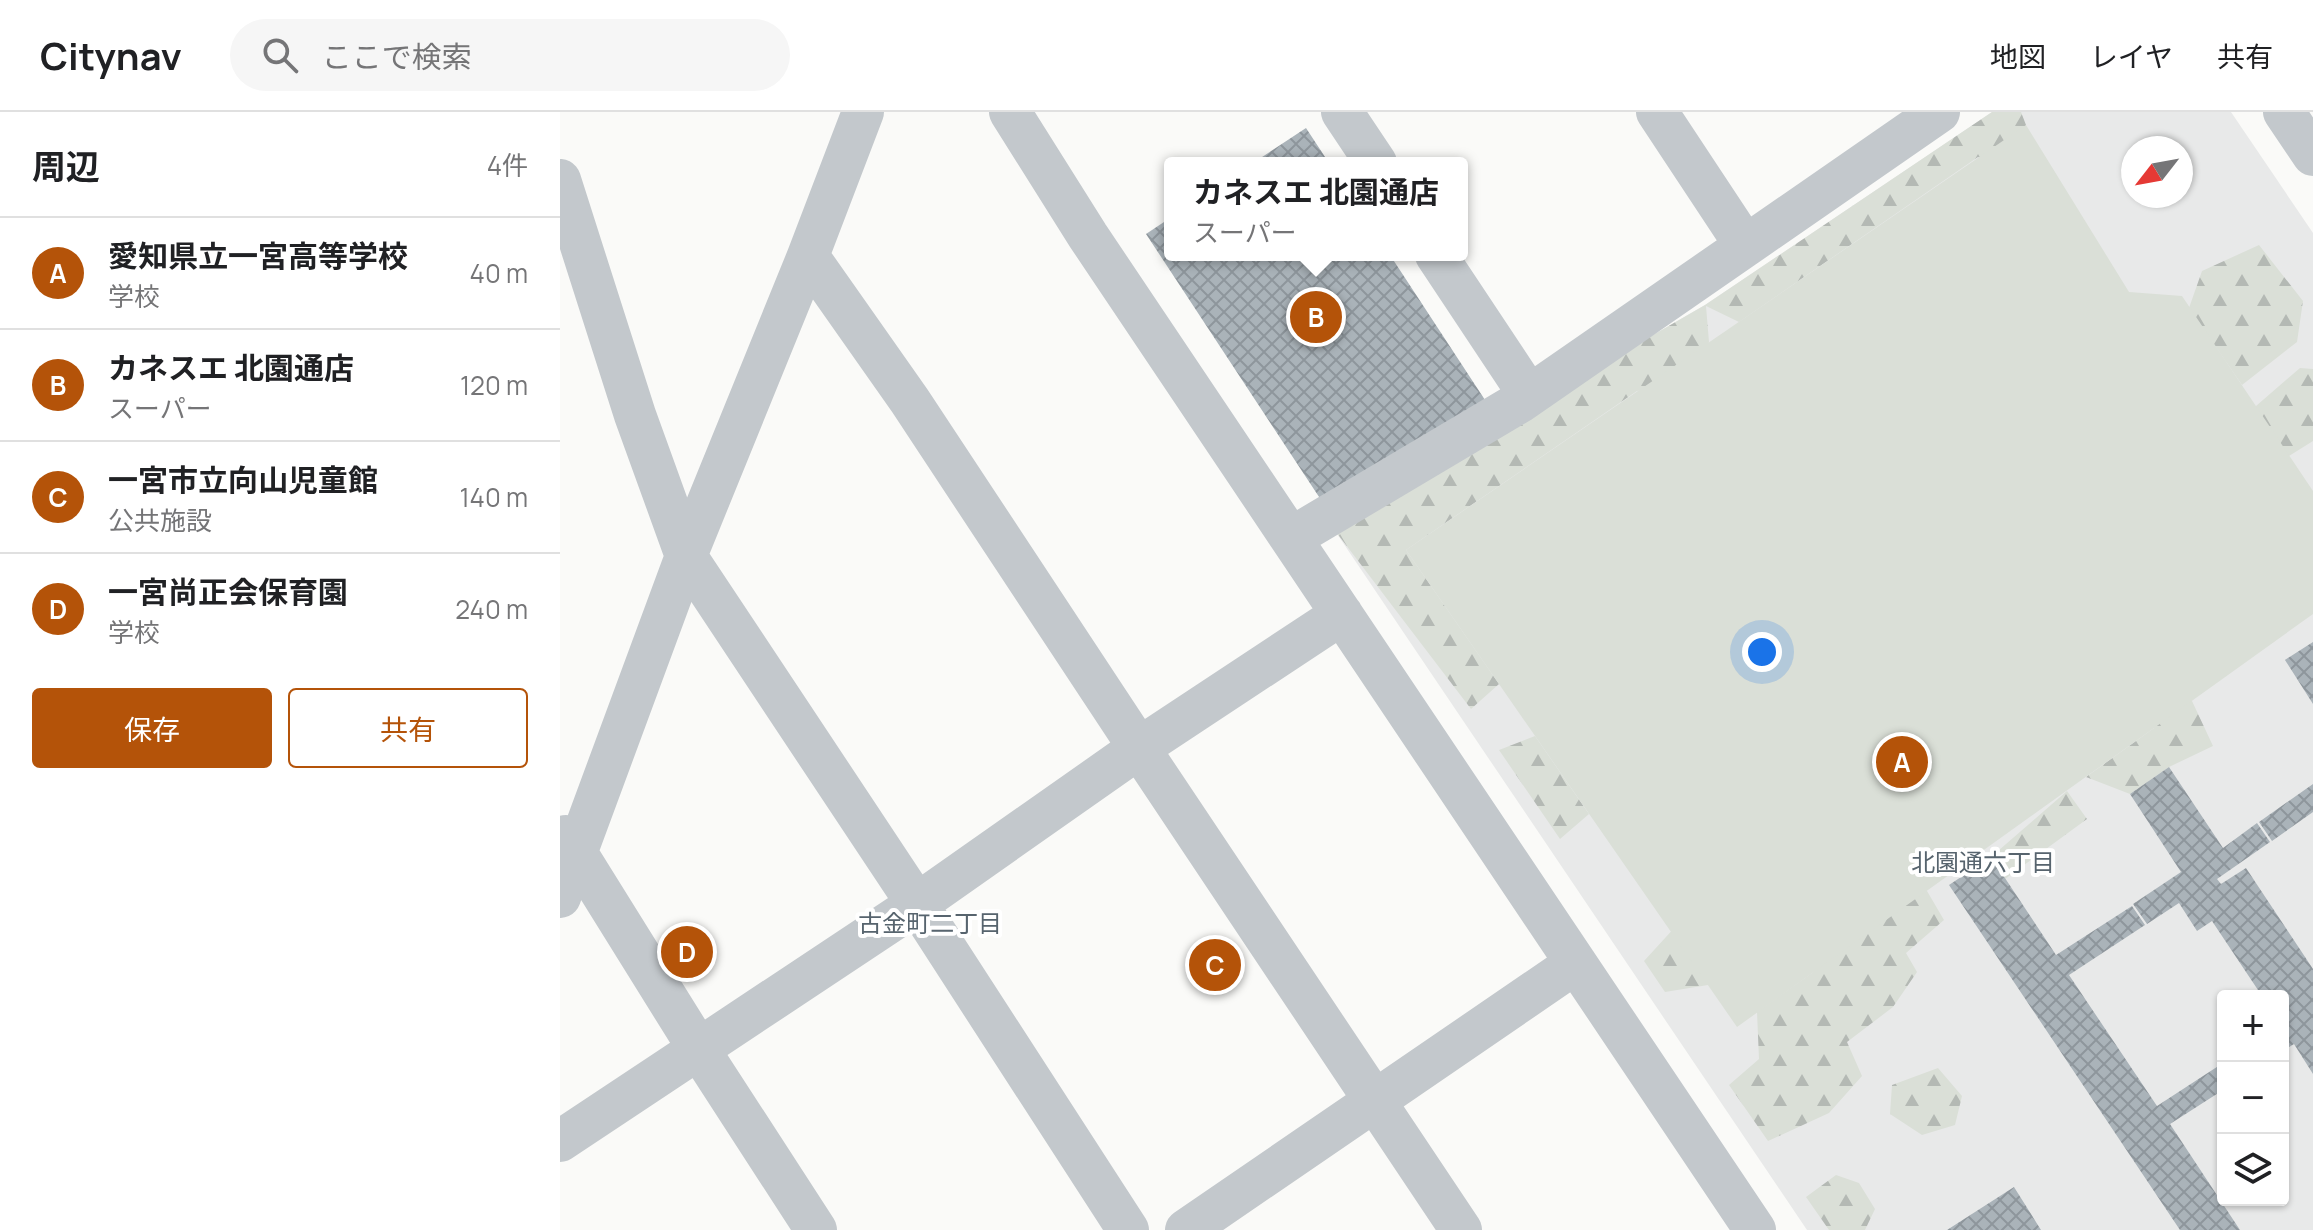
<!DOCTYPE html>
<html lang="ja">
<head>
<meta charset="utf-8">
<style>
	:root { --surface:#fff; --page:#f6f6f6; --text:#202124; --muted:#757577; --line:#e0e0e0; --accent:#b45309 }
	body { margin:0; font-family:Manrope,"Noto Sans JP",sans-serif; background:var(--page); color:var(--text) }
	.controls { position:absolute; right:24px; bottom:24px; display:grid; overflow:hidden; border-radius:8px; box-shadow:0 2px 6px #0004 }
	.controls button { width:72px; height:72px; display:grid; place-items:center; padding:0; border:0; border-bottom:2px solid var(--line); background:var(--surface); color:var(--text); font:40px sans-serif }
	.compass { position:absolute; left:1561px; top:24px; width:72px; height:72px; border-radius:50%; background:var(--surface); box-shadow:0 2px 6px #0004; rotate:239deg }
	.you { position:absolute; left:1202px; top:540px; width:28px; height:28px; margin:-20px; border:6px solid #fff; border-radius:50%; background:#1a73e8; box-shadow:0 0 0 12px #1a73e833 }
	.badge { display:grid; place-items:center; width:52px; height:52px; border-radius:50%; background:var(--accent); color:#fff; font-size:26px; font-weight:700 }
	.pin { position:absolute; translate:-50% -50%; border:4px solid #fff; box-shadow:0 2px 8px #0006 }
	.popup { position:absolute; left:604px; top:45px; width:304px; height:104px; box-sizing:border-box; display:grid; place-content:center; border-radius:8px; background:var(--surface); filter:drop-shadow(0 2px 6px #0005); font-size:26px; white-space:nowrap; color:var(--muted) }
	.popup b { font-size:30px; color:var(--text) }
	.popup::after { content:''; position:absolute; left:50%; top:100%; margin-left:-16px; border:16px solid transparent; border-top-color:var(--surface) }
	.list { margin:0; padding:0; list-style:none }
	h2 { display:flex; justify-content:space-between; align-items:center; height:104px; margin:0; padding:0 32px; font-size:34px }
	h2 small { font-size:26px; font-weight:400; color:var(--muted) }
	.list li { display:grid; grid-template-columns:52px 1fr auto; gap:24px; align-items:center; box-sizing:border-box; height:112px; padding:0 32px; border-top:2px solid var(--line) }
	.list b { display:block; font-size:30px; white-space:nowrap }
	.list p { margin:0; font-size:26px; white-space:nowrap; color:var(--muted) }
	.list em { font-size:26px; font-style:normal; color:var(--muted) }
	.actions { display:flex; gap:16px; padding:24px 32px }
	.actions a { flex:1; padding:18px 0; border:2px solid var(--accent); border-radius:8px; text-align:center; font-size:28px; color:var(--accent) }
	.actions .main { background:var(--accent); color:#fff }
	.icon { flex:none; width:44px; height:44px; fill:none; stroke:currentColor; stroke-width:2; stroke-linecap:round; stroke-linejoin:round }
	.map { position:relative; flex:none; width:1753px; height:1118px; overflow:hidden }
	header { display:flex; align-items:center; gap:48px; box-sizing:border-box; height:112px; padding:0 40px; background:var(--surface); border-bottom:2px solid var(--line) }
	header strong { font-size:38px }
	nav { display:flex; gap:44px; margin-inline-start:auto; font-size:28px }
	.search { width:560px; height:72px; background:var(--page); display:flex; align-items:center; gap:20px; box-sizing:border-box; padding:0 28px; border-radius:44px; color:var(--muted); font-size:30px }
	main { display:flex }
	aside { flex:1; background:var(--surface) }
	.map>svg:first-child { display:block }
	.built { fill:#e8e9e9; fill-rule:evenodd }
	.forest { fill:url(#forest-firs) }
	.green { fill:#dadfd7 }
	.building { fill:url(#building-cross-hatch) }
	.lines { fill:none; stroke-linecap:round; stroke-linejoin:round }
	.minor { stroke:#c3c8cc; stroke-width:42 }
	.labels { text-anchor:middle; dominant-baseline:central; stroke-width:8; stroke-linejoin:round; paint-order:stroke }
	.neighbourhood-label { font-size:24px; fill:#57646e; stroke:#fff }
</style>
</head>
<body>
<header>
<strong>Citynav</strong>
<div class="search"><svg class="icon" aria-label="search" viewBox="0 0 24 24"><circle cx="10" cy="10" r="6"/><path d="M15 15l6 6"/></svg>ここで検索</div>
<nav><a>地図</a><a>レイヤ</a><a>共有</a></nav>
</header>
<main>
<aside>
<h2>周辺<small>4件</small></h2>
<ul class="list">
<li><span class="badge">A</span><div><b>愛知県立一宮高等学校</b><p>学校</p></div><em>40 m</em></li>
<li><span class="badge">B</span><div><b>カネスエ 北園通店</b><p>スーパー</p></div><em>120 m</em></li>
<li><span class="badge">C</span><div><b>一宮市立向山児童館</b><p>公共施設</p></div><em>140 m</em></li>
<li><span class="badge">D</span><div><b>一宮尚正会保育園</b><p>学校</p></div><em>240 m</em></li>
</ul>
<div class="actions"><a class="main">保存</a><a>共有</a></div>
</aside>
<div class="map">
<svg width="1753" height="1118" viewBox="0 0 1753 1118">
	<defs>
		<pattern id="forest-firs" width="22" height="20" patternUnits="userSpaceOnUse" patternTransform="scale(2)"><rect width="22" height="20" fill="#dadfd7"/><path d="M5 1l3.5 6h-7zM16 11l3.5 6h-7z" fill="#b4b9b4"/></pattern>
		<pattern id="building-cross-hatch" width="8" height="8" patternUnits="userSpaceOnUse" patternTransform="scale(2)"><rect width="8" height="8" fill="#aab3b9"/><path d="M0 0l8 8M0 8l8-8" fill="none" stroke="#8e969c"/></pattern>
	</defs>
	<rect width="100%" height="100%" fill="#fafaf8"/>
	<path class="built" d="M 1432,0 L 1671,0 L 1753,121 L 1753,1118 L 1247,1118 L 773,416 L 774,407 L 1145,193 ZM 1573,36 L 1621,36 L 1621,84 L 1573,84 ZM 1663,884 L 1723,884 L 1723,1088 L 1663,1088 Z"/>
	<path class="forest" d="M 1432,0 L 1461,0 L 1466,13 L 1453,58 L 1418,45 L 1179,210 L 1146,194 L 1149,230 L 1135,272 L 1077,279 L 846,438 L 939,572 L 911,597 L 773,416 L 774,407 L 1145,193 Z
		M 1699,133 L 1743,189 L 1737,230 L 1682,273 L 1629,196 L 1642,159 Z
		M 1740,256 L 1753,257 L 1753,329 L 1729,344 L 1694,330 L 1696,294 Z
		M 1602,577 L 1632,589 L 1653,634 L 1609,655 L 1570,682 L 1526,665 L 1594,616 Z
		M 975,624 L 1029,702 L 1000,727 L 939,638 Z
		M 1507,679 L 1527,707 L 1445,767 L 1431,745 Z
		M 1333,766 L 1367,779 L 1384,808 L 1346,841 L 1357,860 L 1333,895 L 1287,930 L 1302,964 L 1269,1001 L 1208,1029 L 1169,973 L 1199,947 L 1197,900 L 1252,861 Z
		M 1127,802 L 1153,828 L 1148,873 L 1105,880 L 1084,849 Z
		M 1378,956 L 1402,984 L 1395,1013 L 1362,1023 L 1330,1002 L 1332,973 Z
		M 1276,1063 L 1299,1071 L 1315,1097 L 1305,1118 L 1269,1118 L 1246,1085 Z"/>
	<path class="green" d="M 1466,13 L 1569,180 L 1622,184 L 1753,379 L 1753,502 L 1177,915 L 846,438 Z"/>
	<path class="building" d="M 746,16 L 769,51 L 693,51 Z
		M 610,106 L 610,143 L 830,143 L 925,288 L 765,394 L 586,122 Z
		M 1753,530 L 1753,592 L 1725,548 Z
		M 1609,655 L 1663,736 L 1697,711 L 1710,730 L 1657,767 L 1661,772 L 1686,756 L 1753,857 L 1753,962 L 1734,932 L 1723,939 L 1723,884 L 1702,884 L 1652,809 L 1637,819 L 1619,791 L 1587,812 L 1573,792 L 1621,760 L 1570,682 Z
		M 1753,672 L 1753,700 L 1712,729 L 1699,710 Z
		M 1431,745 L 1496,843 L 1572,794 L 1585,813 L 1509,863 L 1597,994 L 1663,951 L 1663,978 L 1610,1012 L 1680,1118 L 1620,1118 L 1389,773 Z
		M 1454,1075 L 1481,1118 L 1387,1118 Z"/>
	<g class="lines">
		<path class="minor" d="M 450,0 L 528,124 L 1195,1118
			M 782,0 L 816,51
			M 1097,0 L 1185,133
			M 1724,0 L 1753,43
			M 0,68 L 75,303 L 126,444 L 357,792 L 568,1118
			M 876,143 L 969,283
			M 248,144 L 350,289 L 579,636 L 901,1118
			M 731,426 L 960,290 L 1379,0
			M 6,724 L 138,936 L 256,1118
			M 0,785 L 126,444 L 248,144 L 303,0
			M 0,1029 L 357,792 L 579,636 L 782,502
			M 626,1118 L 1016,851"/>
	</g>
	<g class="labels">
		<g class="neighbourhood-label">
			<text x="1423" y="749">北園通六丁目</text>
			<text x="370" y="810">古金町二丁目</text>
		</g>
	</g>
</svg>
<div class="controls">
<button>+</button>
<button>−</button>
<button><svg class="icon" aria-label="layers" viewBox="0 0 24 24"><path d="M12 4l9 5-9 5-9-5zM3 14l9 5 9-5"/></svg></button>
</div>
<svg class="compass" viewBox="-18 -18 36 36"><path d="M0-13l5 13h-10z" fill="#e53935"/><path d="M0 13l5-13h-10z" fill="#757577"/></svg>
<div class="you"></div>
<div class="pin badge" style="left:1342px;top:650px">A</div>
<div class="pin badge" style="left:756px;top:205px">B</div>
<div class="popup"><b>カネスエ 北園通店</b>スーパー</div>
<div class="pin badge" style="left:655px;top:853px">C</div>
<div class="pin badge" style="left:127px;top:840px">D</div>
</div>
</main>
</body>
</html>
